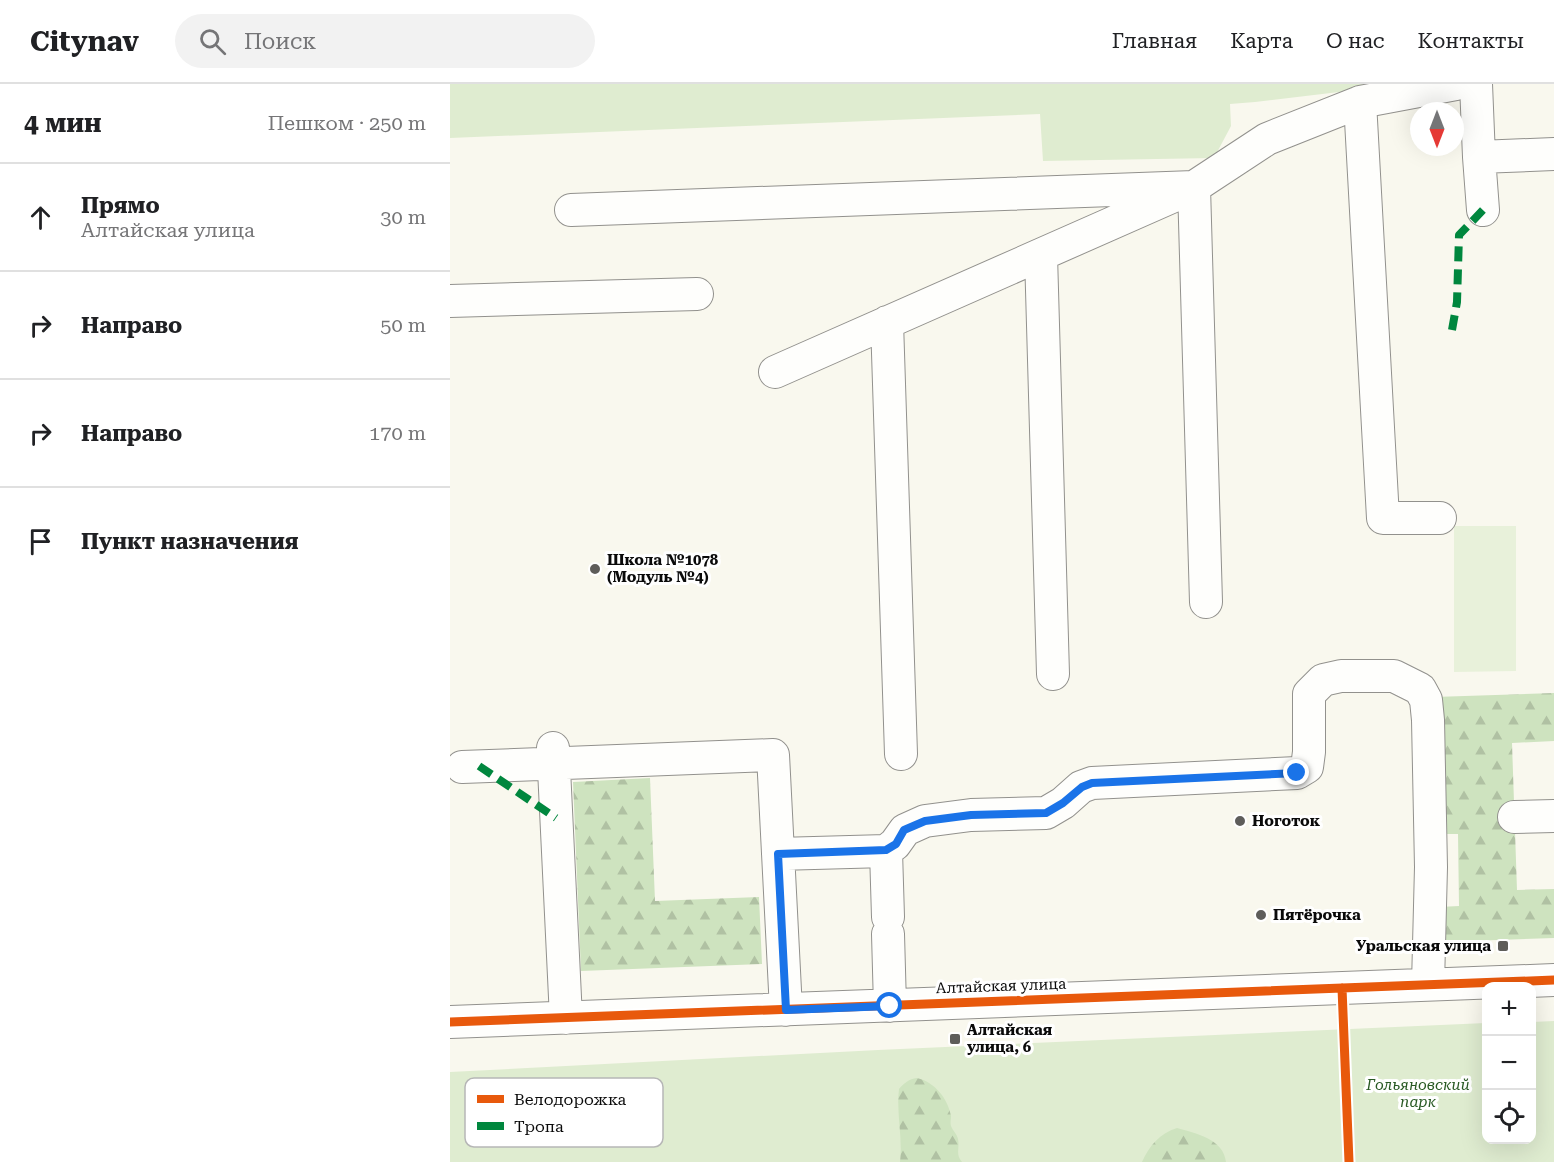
<!DOCTYPE html>
<html lang="ru">
<head>
<meta charset="utf-8">
<style>
	:root { --surface:#fff; --page:#f2f2f2; --text:#202124; --muted:#757577; --line:#e0e0e0 }
	body { margin:0; font-family:"Roboto Serif",serif; background:var(--page); color:var(--text) }
	.controls { position:absolute; right:18px; bottom:18px; display:grid; overflow:hidden; border-radius:12px; box-shadow:0 6px 24px #0002 }
	.controls button { width:54px; height:54px; display:grid; place-items:center; padding:0; border:0; border-bottom:2px solid var(--line); background:var(--surface); color:var(--text); font:30px sans-serif }
	.compass { position:absolute; left:960px; top:18px; width:54px; height:54px; border-radius:50%; background:var(--surface); box-shadow:0 6px 24px #0002; rotate:180deg }
	.stop { position:absolute; width:18px; height:18px; margin:-14px; border:4px solid #1a73e8; border-radius:50%; background:#fff }
	.stop.end { background:#1a73e8; border-color:#fff; box-shadow:0 2px 6px #0008 }
	.list { margin:0; padding:0; list-style:none }
	h2 { display:flex; justify-content:space-between; align-items:center; height:78px; margin:0; padding:0 24px; font-size:26px }
	h2 small { font-size:20px; font-weight:400; color:var(--muted) }
	.list li { display:grid; grid-template-columns:39px 1fr auto; gap:18px; align-items:center; box-sizing:border-box; height:108px; padding:0 24px; border-top:2px solid var(--line) }
	.list b { display:block; font-size:22px; white-space:nowrap }
	.list p { margin:0; font-size:20px; white-space:nowrap; color:var(--muted) }
	.list em { font-size:20px; font-style:normal; color:var(--muted) }
	.icon { flex:none; width:33px; height:33px; fill:none; stroke:currentColor; stroke-width:2; stroke-linecap:round; stroke-linejoin:round }
	.map { position:relative; flex:none; width:1104px; height:1078px; overflow:hidden }
	header { display:flex; align-items:center; gap:36px; box-sizing:border-box; height:84px; padding:0 30px; background:var(--surface); border-bottom:2px solid var(--line) }
	header strong { font-size:28px }
	nav { display:flex; gap:33px; margin-inline-start:auto; font-size:21px }
	.search { width:420px; height:54px; background:var(--page); display:flex; align-items:center; gap:15px; box-sizing:border-box; padding:0 21px; border-radius:33px; color:var(--muted); font-size:22px }
	main { display:flex }
	aside { flex:1; background:var(--surface) }
	.map>svg:first-child { display:block }
	.grass { fill:#dfecd0 }
	.forest { fill:url(#forest-firs) }
	.pitch { fill:#e8f1da }
	.lines { fill:none; stroke-linecap:round; stroke-linejoin:round }
	.minor-casing { stroke:#92918d; stroke-width:34 }
	.minor { stroke:#fefefc; stroke-width:32 }
	.quiet { stroke:#00873e; stroke-width:8; stroke-dasharray:15 8; stroke-linecap:butt }
	.cycleway-casing { stroke:#fff; stroke-width:13 }
	.cycleway { stroke:#e8590c; stroke-width:9 }
	.route { stroke:#1a73e8; stroke-width:8 }
	.poi-dot { fill:#5e5d5a; stroke:#fff; stroke-width:2 }
	.labels { text-anchor:middle; dominant-baseline:central; stroke-width:6; stroke-linejoin:round; paint-order:stroke }
	.poi-label { font-size:15px; font-weight:bold; fill:#0a0a0a; stroke:#fff; text-anchor:start }
	.street-label { font-size:15px; fill:#0a0a0a; stroke:#fff }
	.park-label { font-size:15px; font-style:italic; fill:#285923; stroke:#fff }
	.key { fill:#fff; stroke:#b6b6b6; stroke-width:1.5 }
	.key-label { font-size:16px; fill:#0a0a0a }
</style>
</head>
<body>
<header>
<strong>Citynav</strong>
<div class="search"><svg class="icon" aria-label="search" viewBox="0 0 24 24"><circle cx="10" cy="10" r="6"/><path d="M15 15l6 6"/></svg>Поиск</div>
<nav><a>Главная</a><a>Карта</a><a>О нас</a><a>Контакты</a></nav>
</header>
<main>
<aside>
<h2>4 мин<small>Пешком · 250 m</small></h2>
<ul class="list">
<li><svg class="icon" aria-label="ahead" viewBox="0 0 24 24"><path d="M12 20V5M6 11l6-6 6 6"/></svg><div><b>Прямо</b><p>Алтайская улица</p></div><em>30 m</em></li>
<li><svg class="icon" aria-label="right" viewBox="0 0 24 24"><path d="M7 20v-9h11M14 6l5 5-5 5"/></svg><div><b>Направо</b></div><em>50 m</em></li>
<li><svg class="icon" aria-label="right" viewBox="0 0 24 24"><path d="M7 20v-9h11M14 6l5 5-5 5"/></svg><div><b>Направо</b></div><em>170 m</em></li>
<li><svg class="icon" aria-label="arrive" viewBox="0 0 24 24"><path d="M6 21V4h12l-3 4 3 4H6"/></svg><div><b>Пункт назначения</b></div></li>
</ul>
</aside>
<div class="map">
<svg width="1104" height="1078" viewBox="0 0 1104 1078">
	<defs>
		<pattern id="forest-firs" width="22" height="20" patternUnits="userSpaceOnUse" patternTransform="scale(1.5)"><rect width="22" height="20" fill="#cee3bf"/><path d="M5 1l3.5 6h-7zM16 11l3.5 6h-7z" fill="#b0c1a3"/></pattern>
	</defs>
	<rect width="100%" height="100%" fill="#f9f8ee"/>
	<path class="grass" d="M 0,0 L 956,0 L 805,18 L 780,20 L 781,42 L 764,74 L 593,77 L 590,30 L 0,54 Z
		M 1104,937 L 1104,1078 L 0,1078 L 0,988 L 428,966 L 1036,939 L 1036,1056 L 1082,1056 L 1082,938 Z"/>
	<path class="forest" d="M 1104,609 L 1104,657 L 1062,659 L 1067,806 L 1104,805 L 1104,854 L 989,858 L 989,823 L 1009,822 L 1008,750 L 988,750 L 984,613 Z
		M 200,694 L 205,817 L 309,813 L 312,880 L 131,887 L 123,698 Z
		M 467,994 C 485,998 498,1015 501,1032 C 501,1036 500,1038 501,1042 C 503,1047 507,1050 508,1055 C 510,1064 505,1070 512,1078 L 450,1078 C 453,1054 446,1029 449,1005 C 454,999 459,995 467,994 Z
		M 727,1044 C 745,1049 774,1055 776,1078 L 692,1078 C 699,1062 710,1049 727,1044 Z"/>
	<path class="pitch" d="M 1004,442 L 1066,442 L 1066,587 L 1004,588 Z"/>
	<g class="lines">
		<defs>
			<path id="minor" d="M 1026,0 L 1029,73 L 1104,70
				M 910,18 L 933,434 L 990,434
				M 1029,73 L 1033,126
				M 121,126 L 744,103 L 756,518
				M 591,171 L 603,590
				M 0,217 L 247,210
				M 437,238 L 451,670
				M 325,288 L 744,103 L 817,55 L 910,18 L 1006,0
				M 103,664 L 116,934
				M 12,683 L 323,671 L 336,926
				M 1064,733 L 1104,732
				M 436,767 L 438,833
				M 328,770 L 436,767 L 445,760 L 455,746 L 475,737 L 521,731 L 596,729 L 613,719 L 631,703 L 642,699 L 847,689 L 857,683 L 859,668 L 859,610 L 873,596 L 891,592 L 944,592 L 970,605 L 976,616 L 978,636 L 981,783 L 978,900
				M 438,850 L 440,922
				M 0,938 L 1104,896"/>
		</defs>
		<use href="#minor" class="minor-casing"/>
		<use href="#minor" class="minor"/>
		<path class="quiet" d="M 1002,246 L 1007,218 L 1009,151 L 1033,126
			M 29,682 L 106,734"/>
		<defs>
			<path id="cycleway" d="M 892,904 L 899,1078
				M 0,938 L 1104,896"/>
		</defs>
		<use href="#cycleway" class="cycleway-casing"/>
		<use href="#cycleway" class="cycleway"/>
	</g>
	<g class="lines">
		<path class="route" d="M 440,922 L 336,926 L 328,770 L 436,766 L 446,760 L 454,746 L 475,737 L 521,731 L 596,729 L 613,719 L 632,703 L 642,699 L 847,689"/>
	</g>
	<g class="poi-dot">
		<circle cx="145" cy="485" r="6"/>
		<circle cx="790" cy="737" r="6"/>
		<circle cx="811" cy="831" r="6"/>
		<rect x="1047" y="856" width="12" height="12" rx="3"/>
		<rect x="499" y="949" width="12" height="12" rx="3"/>
	</g>
	<g class="labels">
		<g class="poi-label">
			<text x="157" y="476">Школа №1078<tspan x="157" dy="17">(Модуль №4)</tspan></text>
			<text x="802" y="737">Ноготок</text>
			<text x="823" y="831">Пятёрочка</text>
			<text x="1041" y="862" text-anchor="end">Уральская улица</text>
			<text x="517" y="946">Алтайская<tspan x="517" dy="17">улица, 6</tspan></text>
		</g>
		<g class="street-label">
			<text transform="translate(551 902) rotate(-2)">Алтайская улица</text>
		</g>
		<g class="park-label">
			<text x="968" y="1001">Гольяновcкий<tspan x="968" dy="17">парк</tspan></text>
		</g>
	</g>
	<rect x="15" y="994" width="198" height="69" rx="9" class="key"/>
	<rect x="27" y="1011" width="27" height="8" fill="#e8590c"/>
	<rect x="27" y="1038" width="27" height="8" fill="#00873e"/>
	<g class="key-label">
		<text x="64" y="1021">Велодорожка</text>
		<text x="64" y="1048">Тропа</text>
	</g>
</svg>
<div class="controls">
<button>+</button>
<button>−</button>
<button><svg class="icon" aria-label="locate" viewBox="0 0 24 24"><circle cx="12" cy="12" r="6"/><path d="M12 2v4M12 18v4M2 12h4M18 12h4"/></svg></button>
</div>
<svg class="compass" viewBox="-18 -18 36 36"><path d="M0-13l5 13h-10z" fill="#e53935"/><path d="M0 13l5-13h-10z" fill="#757577"/></svg>
<div class="stop" style="left:440px;top:922px"></div>
<div class="stop end" style="left:847px;top:689px"></div>
</div>
</main>
</body>
</html>
